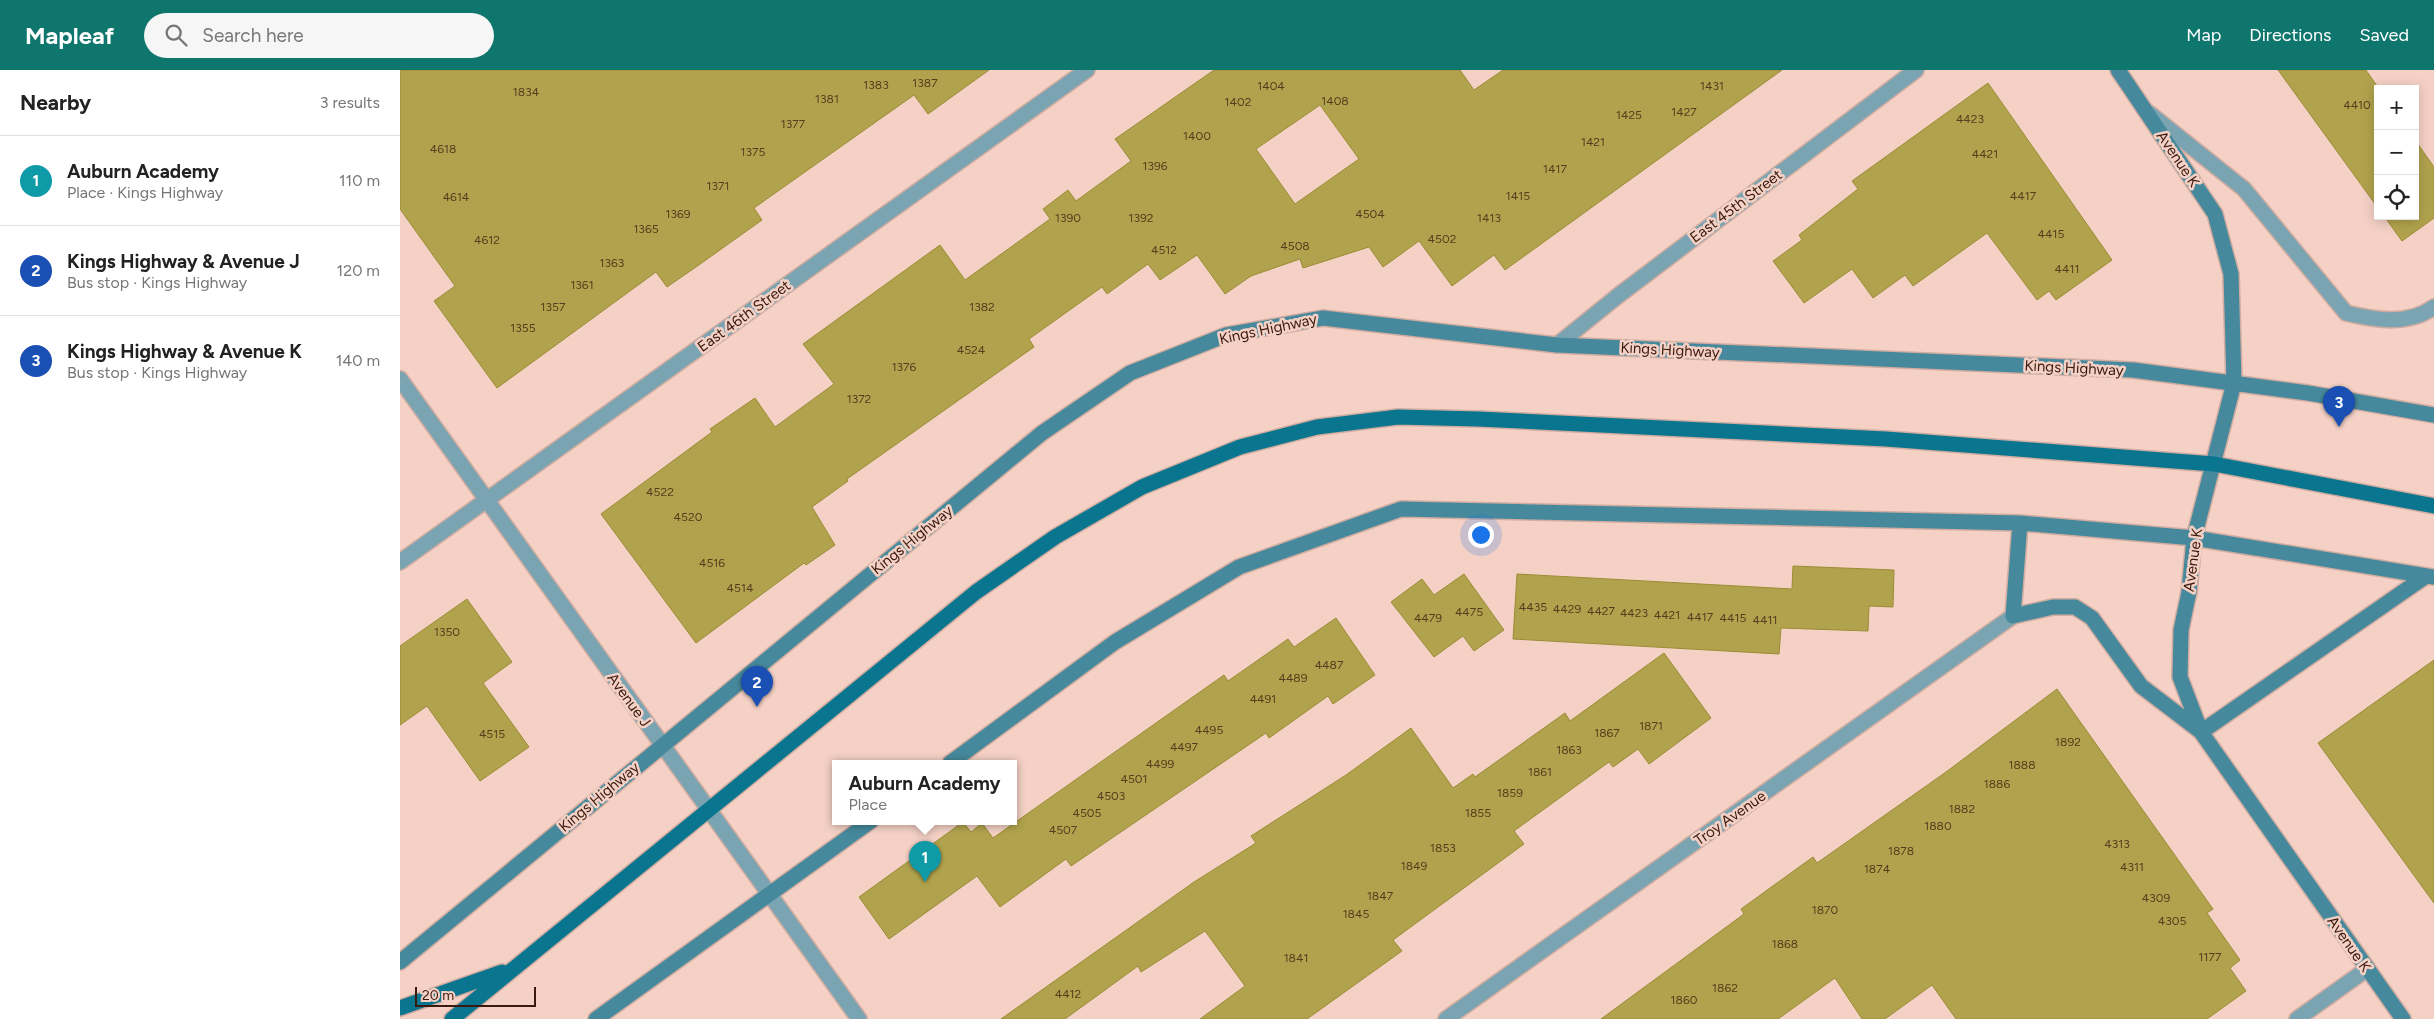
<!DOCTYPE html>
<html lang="en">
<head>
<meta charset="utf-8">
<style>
	:root { --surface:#fff; --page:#f6f6f6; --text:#222; --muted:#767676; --line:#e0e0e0; --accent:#0f766e }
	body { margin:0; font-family:Figtree,sans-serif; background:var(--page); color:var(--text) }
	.controls { position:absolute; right:15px; top:15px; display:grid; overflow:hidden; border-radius:0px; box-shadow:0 2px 12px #0003 }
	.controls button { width:45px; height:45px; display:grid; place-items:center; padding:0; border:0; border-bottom:1px solid var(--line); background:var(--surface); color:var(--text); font:25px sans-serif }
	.scale { position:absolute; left:15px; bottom:12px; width:121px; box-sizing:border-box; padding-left:5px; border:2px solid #3a1a0f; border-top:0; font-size:14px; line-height:18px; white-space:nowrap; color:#3a1a0f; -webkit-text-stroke:4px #f5d1c5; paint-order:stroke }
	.you { position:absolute; left:1080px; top:464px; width:18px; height:18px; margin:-12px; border:4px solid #fff; border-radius:50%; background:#1a73e8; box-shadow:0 0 0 8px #1a73e833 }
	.badge { display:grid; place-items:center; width:32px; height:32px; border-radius:50%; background:var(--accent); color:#fff; font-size:16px; font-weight:700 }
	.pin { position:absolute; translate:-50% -41px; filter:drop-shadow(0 1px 2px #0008) }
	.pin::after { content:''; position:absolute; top:26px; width:18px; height:15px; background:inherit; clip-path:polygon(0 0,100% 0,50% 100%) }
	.popup { position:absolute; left:432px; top:690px; width:185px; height:65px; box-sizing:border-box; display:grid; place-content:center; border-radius:0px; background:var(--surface); filter:drop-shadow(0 1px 4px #0005); font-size:16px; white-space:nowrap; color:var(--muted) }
	.popup b { font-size:19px; color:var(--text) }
	.popup::after { content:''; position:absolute; left:50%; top:100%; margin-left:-10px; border:10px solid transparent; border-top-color:var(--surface) }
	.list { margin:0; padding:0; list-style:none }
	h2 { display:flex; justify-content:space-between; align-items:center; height:65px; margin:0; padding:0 20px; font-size:21px }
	h2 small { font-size:16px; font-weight:400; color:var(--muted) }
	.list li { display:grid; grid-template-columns:32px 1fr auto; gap:15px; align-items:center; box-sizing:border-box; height:90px; padding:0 20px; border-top:1px solid var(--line) }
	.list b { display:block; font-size:19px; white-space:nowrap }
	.list p { margin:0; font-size:16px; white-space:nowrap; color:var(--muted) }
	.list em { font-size:16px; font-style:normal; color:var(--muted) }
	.icon { flex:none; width:28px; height:28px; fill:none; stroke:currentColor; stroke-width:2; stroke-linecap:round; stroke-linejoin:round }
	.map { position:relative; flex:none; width:2034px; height:949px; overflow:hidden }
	header { display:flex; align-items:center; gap:30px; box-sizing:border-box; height:70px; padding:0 25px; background:var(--accent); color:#fff }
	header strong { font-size:24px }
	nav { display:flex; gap:28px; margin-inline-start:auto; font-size:18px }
	.search { width:350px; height:45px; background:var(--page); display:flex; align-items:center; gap:12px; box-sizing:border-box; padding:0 18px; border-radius:28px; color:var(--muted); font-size:19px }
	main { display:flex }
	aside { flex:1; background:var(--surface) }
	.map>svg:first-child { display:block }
	.building { fill:#b1a34d; stroke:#9a8c34; fill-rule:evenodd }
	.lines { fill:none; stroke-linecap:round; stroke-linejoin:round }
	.street-casing { stroke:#d0aca1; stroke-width:18 }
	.secondary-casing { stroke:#d0aca1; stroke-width:18 }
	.primary-casing { stroke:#d0aca1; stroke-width:18 }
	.street { stroke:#7ba4b2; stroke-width:15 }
	.secondary { stroke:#46899d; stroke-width:15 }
	.primary { stroke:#0a758e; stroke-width:15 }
	.labels { text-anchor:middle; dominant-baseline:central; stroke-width:5; stroke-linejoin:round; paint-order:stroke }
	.number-label { font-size:12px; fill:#583c1e }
	.street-label { font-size:15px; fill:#3a1a0f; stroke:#f5d1c5 }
</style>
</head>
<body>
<header>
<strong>Mapleaf</strong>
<div class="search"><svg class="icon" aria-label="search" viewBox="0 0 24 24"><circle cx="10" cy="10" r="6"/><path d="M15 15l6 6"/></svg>Search here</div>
<nav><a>Map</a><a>Directions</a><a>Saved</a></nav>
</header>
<main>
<aside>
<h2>Nearby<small>3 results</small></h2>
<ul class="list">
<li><span class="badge" style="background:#0f9aa8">1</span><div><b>Auburn Academy</b><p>Place · Kings Highway</p></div><em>110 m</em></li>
<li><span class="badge" style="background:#1a4fb4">2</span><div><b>Kings Highway &amp; Avenue J</b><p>Bus stop · Kings Highway</p></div><em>120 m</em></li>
<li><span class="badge" style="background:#1a4fb4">3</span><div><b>Kings Highway &amp; Avenue K</b><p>Bus stop · Kings Highway</p></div><em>140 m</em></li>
</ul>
</aside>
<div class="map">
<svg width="2034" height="949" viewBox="0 0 2034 949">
	<rect width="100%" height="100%" fill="#f5d1c5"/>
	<path class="building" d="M 0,0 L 589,0 L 528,44 L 514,25 L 354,138 L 362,150 L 296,197 L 267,217 L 256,202 L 97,318 L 34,231 L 55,216 L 0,139 Z
		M 814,0 L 1060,0 L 1074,20 L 1103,0 L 1382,0 L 1105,200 L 1094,185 L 1052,216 L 1019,171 L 983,197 L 969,177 L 903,198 L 900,189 L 851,206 L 825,224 L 797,185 L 760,210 L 748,194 L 707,224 L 702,217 L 629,269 L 634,277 L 447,409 L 448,411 L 412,437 L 435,475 L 406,495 L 404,493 L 296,573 L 201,444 L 312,362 L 310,359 L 355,328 L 375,357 L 434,314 L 403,274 L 540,175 L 565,210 L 650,149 L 643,139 L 668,120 L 676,131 L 731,91 L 715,69 ZM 920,35 L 959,89 L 895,134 L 856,79 Z
		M 1878,0 L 1966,0 L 1979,19 L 1978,138 Z
		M 1588,13 L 1712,190 L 1656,230 L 1649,221 L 1637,230 L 1587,163 L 1513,216 L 1505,205 L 1473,228 L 1452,199 L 1404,233 L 1373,191 L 1402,170 L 1399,165 L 1458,119 L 1452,111 Z
		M 2015,70 L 2034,97 L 2034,148 L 2002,171 L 1984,146 L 2015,146 Z
		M 1393,496 L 1494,500 L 1493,537 L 1469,536 L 1468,561 L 1381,558 L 1379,584 L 1113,569 L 1117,504 L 1392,519 Z
		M 1064,504 L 1104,560 L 1074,581 L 1063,566 L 1034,587 L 991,532 L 1022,509 L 1034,525 Z
		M 67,529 L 112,592 L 83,613 L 129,677 L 80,711 L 27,636 L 0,655 L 0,576 Z
		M 936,548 L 975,605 L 933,634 L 928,626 L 869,668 L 866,663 L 671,796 L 666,789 L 600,837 L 577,806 L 489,869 L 459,827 L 563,752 L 571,762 L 582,753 L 593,768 L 824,605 L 828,611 L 888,569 L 894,577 Z
		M 1264,583 L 1311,648 L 1249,694 L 1238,679 L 1213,697 L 1209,692 L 1114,761 L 1124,774 L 993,870 L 1002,881 L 907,949 L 800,949 L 845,916 L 805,861 L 741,902 L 738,896 L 665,949 L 601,949 L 794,812 L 856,773 L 851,766 L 946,705 L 1011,658 L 1053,718 L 1073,704 L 1075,707 L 1165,643 L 1170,651 Z
		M 2034,590 L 2034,833 L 1918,673 Z
		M 1657,619 L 1813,839 L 1807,843 L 1840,890 L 1830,898 L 1846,921 L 1807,949 L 1556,949 L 1532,915 L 1485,949 L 1462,949 L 1435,908 L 1378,949 L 1201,949 L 1344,844 L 1341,839 L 1413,787 L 1417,793 L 1546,702 Z"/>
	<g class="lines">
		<defs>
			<path id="street" d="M 1749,43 L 1844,119 L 1946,243 C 1975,250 2008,256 2034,237
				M 1157,275 L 1219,225 L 1516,0
				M 0,309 L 459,949
				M 0,492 L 687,0
				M 1046,949 L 1613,546
				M 1897,949 L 1967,899"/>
			<path id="secondary" d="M 1718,0 L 1815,144 L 1831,204 L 1834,313 L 1794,468 L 1789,522 L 1781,560 L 1780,607 L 1801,662 L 2003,949
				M 1620,453 L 1613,546 L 1653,537 L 1675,537 L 1692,548 L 1741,616 L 1800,661
				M 1801,662 L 2026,506
				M 550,693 L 715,572 L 839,497 L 1001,439 L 1620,453 L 1794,468 L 2034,507
				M 0,892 L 642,363 L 730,303 L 826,265 L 923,248 L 1157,275 L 1733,300 L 1908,323 L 2034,345
				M 196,949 L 471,751"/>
			<path id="primary" d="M 0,938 L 102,902
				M 52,949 L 576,522 L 655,467 L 742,417 L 840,377 L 917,357 L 998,347 L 1078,349 L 1486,369 L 1814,394 L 2034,436"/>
		</defs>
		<use href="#street" class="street-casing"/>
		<use href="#secondary" class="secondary-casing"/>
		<use href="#primary" class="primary-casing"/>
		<use href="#street" class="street"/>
		<use href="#secondary" class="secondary"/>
		<use href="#primary" class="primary"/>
	</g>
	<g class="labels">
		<g class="number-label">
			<text x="525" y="13">1387</text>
			<text x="476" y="15">1383</text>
			<text x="871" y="16">1404</text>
			<text x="1312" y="16">1431</text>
			<text x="126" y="22">1834</text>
			<text x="427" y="29">1381</text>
			<text x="935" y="31">1408</text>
			<text x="838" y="32">1402</text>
			<text x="1957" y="35">4410</text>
			<text x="1284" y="42">1427</text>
			<text x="1229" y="45">1425</text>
			<text x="1570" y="49">4423</text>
			<text x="393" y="54">1377</text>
			<text x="797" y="66">1400</text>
			<text x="1193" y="72">1421</text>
			<text x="43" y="79">4618</text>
			<text x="353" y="82">1375</text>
			<text x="1585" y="84">4421</text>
			<text x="755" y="96">1396</text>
			<text x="1155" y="99">1417</text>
			<text x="318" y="116">1371</text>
			<text x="1118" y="126">1415</text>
			<text x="1623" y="126">4417</text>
			<text x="56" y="127">4614</text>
			<text x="278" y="144">1369</text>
			<text x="970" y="144">4504</text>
			<text x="668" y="148">1390</text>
			<text x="741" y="148">1392</text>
			<text x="1089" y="148">1413</text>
			<text x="246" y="159">1365</text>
			<text x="1651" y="164">4415</text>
			<text x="1042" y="169">4502</text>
			<text x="87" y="170">4612</text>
			<text x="895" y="176">4508</text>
			<text x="764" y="180">4512</text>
			<text x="212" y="193">1363</text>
			<text x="1667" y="199">4411</text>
			<text x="182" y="215">1361</text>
			<text x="153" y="237">1357</text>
			<text x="582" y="237">1382</text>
			<text x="123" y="258">1355</text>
			<text x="571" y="280">4524</text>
			<text x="504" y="297">1376</text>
			<text x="459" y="329">1372</text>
			<text x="260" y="422">4522</text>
			<text x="288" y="447">4520</text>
			<text x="312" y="493">4516</text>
			<text x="340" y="518">4514</text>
			<text x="1133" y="537">4435</text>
			<text x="1167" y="539">4429</text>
			<text x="1201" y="541">4427</text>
			<text x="1069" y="542">4475</text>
			<text x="1234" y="543">4423</text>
			<text x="1267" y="545">4421</text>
			<text x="1300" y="547">4417</text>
			<text x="1028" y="548">4479</text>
			<text x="1333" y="548">4415</text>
			<text x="1365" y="550">4411</text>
			<text x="47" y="562">1350</text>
			<text x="929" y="595">4487</text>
			<text x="893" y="608">4489</text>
			<text x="863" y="629">4491</text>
			<text x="1251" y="656">1871</text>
			<text x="809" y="660">4495</text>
			<text x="1207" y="663">1867</text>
			<text x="92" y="664">4515</text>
			<text x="1668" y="672">1892</text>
			<text x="784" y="677">4497</text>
			<text x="1169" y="680">1863</text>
			<text x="760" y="694">4499</text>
			<text x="1622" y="695">1888</text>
			<text x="1140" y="702">1861</text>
			<text x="734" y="709">4501</text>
			<text x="1597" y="714">1886</text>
			<text x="1110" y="723">1859</text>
			<text x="711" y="726">4503</text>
			<text x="1562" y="739">1882</text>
			<text x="687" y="743">4505</text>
			<text x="1078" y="743">1855</text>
			<text x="1538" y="756">1880</text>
			<text x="663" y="760">4507</text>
			<text x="1717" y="774">4313</text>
			<text x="1043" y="778">1853</text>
			<text x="1501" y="781">1878</text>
			<text x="1014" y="796">1849</text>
			<text x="1732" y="797">4311</text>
			<text x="1477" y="799">1874</text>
			<text x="980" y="826">1847</text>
			<text x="1756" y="828">4309</text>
			<text x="1425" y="840">1870</text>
			<text x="956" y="844">1845</text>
			<text x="1772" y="851">4305</text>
			<text x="1385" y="874">1868</text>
			<text x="1810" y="887">1177</text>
			<text x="896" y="888">1841</text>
			<text x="1325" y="918">1862</text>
			<text x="668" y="924">4412</text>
			<text x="1284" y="930">1860</text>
		</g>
		<g class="street-label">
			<text transform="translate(1778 89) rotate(56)">Avenue K</text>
			<text transform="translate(1336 136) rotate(-37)">East 45th Street</text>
			<text transform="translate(344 246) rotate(-36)">East 46th Street</text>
			<text transform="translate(868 259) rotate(-12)">Kings Highway</text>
			<text transform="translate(1270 280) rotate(3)">Kings Highway</text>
			<text transform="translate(1674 298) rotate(3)">Kings Highway</text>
			<text transform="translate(512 470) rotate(-39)">Kings Highway</text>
			<text transform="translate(1793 490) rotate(-82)">Avenue K</text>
			<text transform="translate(229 630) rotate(54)">Avenue J</text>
			<text transform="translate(199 727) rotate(-40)">Kings Highway</text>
			<text transform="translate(1330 748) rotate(-35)">Troy Avenue</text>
			<text transform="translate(1949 874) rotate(55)">Avenue K</text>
		</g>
	</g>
</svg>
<div class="controls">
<button>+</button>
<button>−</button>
<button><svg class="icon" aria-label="locate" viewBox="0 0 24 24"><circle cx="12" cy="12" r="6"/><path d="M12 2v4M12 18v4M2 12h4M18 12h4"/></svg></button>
</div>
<div class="scale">20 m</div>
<div class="you"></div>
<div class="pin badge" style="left:525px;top:812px;background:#0f9aa8">1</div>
<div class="popup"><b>Auburn Academy</b>Place</div>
<div class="pin badge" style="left:357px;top:637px;background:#1a4fb4">2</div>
<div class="pin badge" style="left:1939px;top:357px;background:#1a4fb4">3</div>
</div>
</main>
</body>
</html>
